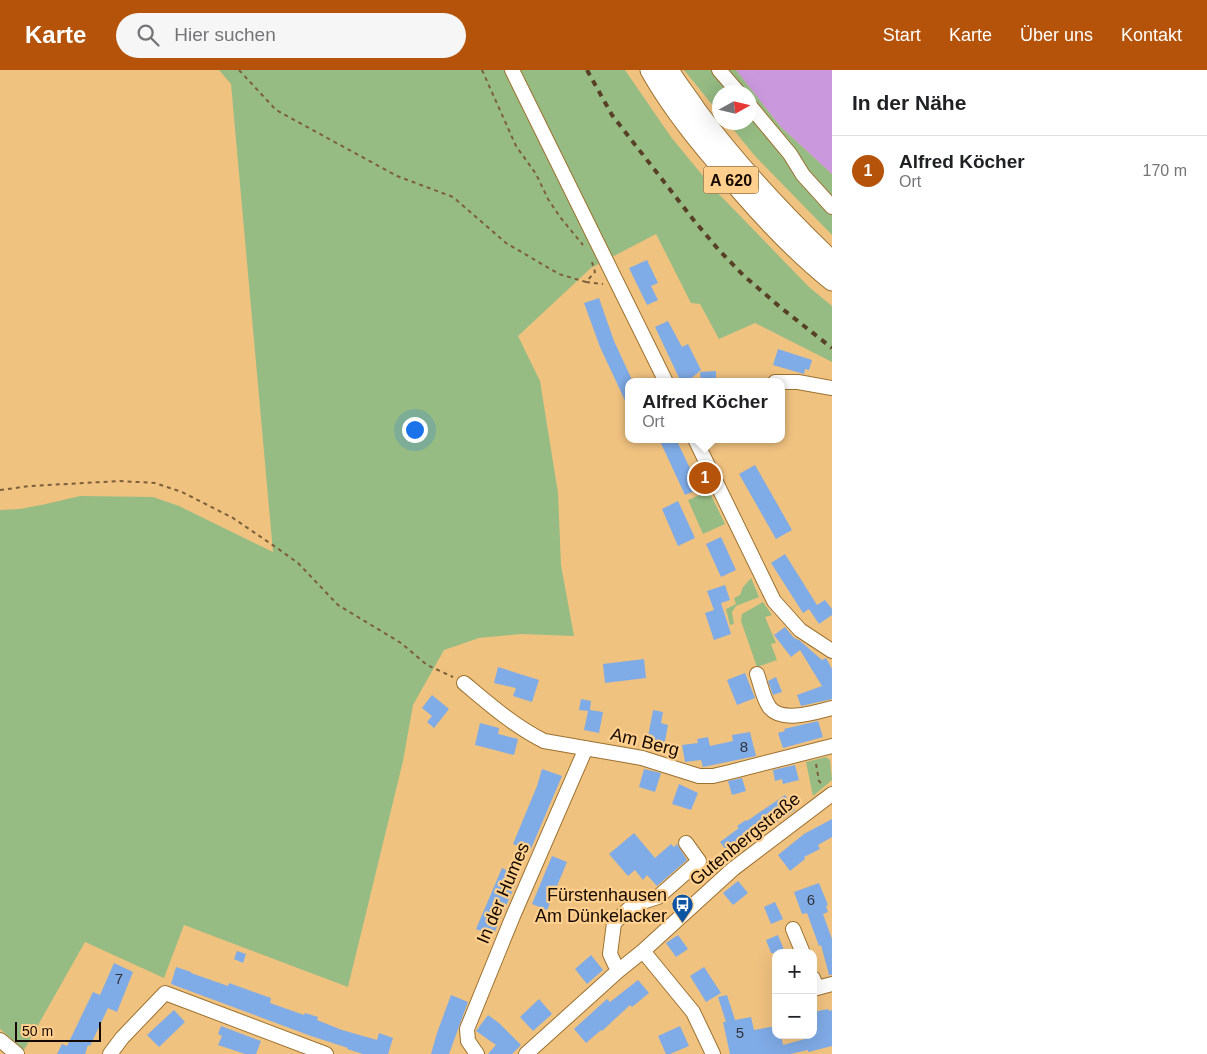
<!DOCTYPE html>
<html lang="de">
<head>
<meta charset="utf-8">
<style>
	:root { --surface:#fff; --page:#f6f6f6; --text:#202124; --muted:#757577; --line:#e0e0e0; --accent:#b45309 }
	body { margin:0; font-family:Arial,sans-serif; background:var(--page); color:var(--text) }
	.controls { position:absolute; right:15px; bottom:15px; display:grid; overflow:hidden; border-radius:10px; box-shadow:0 5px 20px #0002 }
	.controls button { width:45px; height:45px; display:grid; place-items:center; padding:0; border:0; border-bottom:1px solid var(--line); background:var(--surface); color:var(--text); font:25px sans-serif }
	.compass { position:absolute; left:712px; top:15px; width:45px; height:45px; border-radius:50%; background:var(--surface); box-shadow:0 5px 20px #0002; rotate:82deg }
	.scale { position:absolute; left:15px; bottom:12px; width:86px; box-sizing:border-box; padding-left:5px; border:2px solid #160a00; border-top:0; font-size:14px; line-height:18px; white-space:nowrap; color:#160a00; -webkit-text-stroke:4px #fecf8d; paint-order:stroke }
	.you { position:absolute; left:414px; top:359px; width:18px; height:18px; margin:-12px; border:4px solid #fff; border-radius:50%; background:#1a73e8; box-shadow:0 0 0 8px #1a73e833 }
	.badge { display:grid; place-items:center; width:32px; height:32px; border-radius:50%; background:var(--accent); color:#fff; font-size:16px; font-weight:700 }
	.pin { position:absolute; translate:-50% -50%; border:2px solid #fff; box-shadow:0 1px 5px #0006 }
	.popup { position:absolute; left:625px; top:308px; width:160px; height:65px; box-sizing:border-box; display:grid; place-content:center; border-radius:10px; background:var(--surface); filter:drop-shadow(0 1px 4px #0005); font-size:16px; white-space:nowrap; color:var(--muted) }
	.popup b { font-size:19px; color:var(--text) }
	.popup::after { content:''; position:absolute; left:50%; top:100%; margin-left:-10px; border:10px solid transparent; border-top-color:var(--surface) }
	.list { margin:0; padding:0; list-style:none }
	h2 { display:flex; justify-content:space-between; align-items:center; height:65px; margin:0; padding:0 20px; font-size:21px }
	h2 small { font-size:16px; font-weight:400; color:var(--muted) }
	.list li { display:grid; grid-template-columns:32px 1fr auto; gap:15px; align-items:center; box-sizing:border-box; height:70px; padding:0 20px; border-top:1px solid var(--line) }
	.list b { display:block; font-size:19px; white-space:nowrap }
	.list p { margin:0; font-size:16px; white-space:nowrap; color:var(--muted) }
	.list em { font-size:16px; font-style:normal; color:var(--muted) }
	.icon { flex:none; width:28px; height:28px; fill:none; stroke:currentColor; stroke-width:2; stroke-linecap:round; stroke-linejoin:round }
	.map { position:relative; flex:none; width:832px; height:984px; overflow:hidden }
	header { display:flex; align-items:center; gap:30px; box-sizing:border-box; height:70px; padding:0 25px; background:var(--accent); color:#fff }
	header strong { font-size:24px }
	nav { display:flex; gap:28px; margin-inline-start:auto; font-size:18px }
	.search { width:350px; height:45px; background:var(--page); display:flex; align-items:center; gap:12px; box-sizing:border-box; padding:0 18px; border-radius:28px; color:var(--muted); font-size:19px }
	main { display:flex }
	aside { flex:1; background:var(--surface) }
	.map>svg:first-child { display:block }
	.green { fill:#96bc84 }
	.water { fill:#c998dd }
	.building { fill:#7fabe6 }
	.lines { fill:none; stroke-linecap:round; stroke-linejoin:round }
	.minor-casing { stroke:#9c712f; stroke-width:16 }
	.highway-casing { stroke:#9c712f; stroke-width:21 }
	.path { stroke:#7b5f3b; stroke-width:2; stroke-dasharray:4 4; stroke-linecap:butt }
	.minor { stroke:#fff; stroke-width:14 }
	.highway { stroke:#fff; stroke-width:19 }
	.rail { stroke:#574026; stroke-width:4; stroke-dasharray:6 6; stroke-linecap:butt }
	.labels { text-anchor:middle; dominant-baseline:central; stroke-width:4.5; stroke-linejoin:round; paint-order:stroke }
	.number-label { font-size:15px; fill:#30323a }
	.shield { fill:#fecf8d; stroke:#5c452a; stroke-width:1 }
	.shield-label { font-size:16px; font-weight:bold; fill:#160a00 }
	.street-label { font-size:18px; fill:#160a00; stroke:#fecf8d }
	.poi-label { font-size:18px; fill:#160a00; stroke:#fecf8d; text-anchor:end }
</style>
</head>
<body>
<header>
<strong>Karte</strong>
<div class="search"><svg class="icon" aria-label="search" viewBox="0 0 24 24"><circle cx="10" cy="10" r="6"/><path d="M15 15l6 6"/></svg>Hier suchen</div>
<nav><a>Start</a><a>Karte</a><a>Über uns</a><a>Kontakt</a></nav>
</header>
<main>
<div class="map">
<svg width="832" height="984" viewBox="0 0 832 984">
	<rect width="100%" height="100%" fill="#f0c280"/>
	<path class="green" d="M 219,0 L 625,0 L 671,67 L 712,117 L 809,217 L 832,236 L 832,292 L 755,253 L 719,269 L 700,234 L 691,233 L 656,164 L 591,198 L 518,266 L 540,311 L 558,423 L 561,495 L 574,566 L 521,564 L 479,568 L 444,580 L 413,635 L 403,691 L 348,917 L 184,855 L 164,908 L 85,872 L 24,980 L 0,959 L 0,440 L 20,439 L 46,434 L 80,426 L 153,427 L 179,436 L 273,482 L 231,14 Z
		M 684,0 L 736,0 L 781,57 L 832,104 L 832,165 L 755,86 L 728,53 L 750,52 L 750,22 L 720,22 L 719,43 Z
		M 709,421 L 725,454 L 703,464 L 688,430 Z
		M 751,508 L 759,527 L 736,536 L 732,542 L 734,554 L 730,555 L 726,539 L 736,534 L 734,528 L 740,525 L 743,517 Z
		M 763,532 L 772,545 L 765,547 L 776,573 L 771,574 L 777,590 L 757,597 L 741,551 L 742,544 Z
		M 826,687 L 830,690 L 832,710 L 813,726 L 806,692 Z"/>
	<path class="water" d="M 736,0 L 832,0 L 832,104 L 781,57 Z"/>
	<path class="building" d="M 647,190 L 658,213 L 651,216 L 658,230 L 647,235 L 629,198 Z
		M 599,228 L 614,271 L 633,312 L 629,312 L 629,339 L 600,277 L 584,233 Z
		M 668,251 L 682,277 L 688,274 L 701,300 L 687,312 L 681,312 L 655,257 Z
		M 778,279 L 812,290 L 809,300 L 805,299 L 804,304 L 773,295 Z
		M 716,301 L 716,312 L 701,312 L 700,302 Z
		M 659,369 L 676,369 L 697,413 L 695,414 L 697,420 L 685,425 Z
		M 755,395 L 792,460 L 776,469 L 739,404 Z
		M 678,431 L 695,468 L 678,476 L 662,439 Z
		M 721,467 L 736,500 L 721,507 L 706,474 Z
		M 785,484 L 817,535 L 825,530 L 832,539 L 832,545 L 819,554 L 809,539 L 803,543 L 771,493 Z
		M 725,515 L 730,530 L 721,533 L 731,564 L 714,570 L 705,543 L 714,540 L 707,521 Z
		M 785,557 L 794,568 L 799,570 L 822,590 L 826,588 L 832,599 L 832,629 L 801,636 L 797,625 L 822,616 L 800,580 L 791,587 L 774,565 Z
		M 644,589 L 646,608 L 605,613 L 603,594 Z
		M 498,597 L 539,610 L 532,632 L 513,626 L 516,618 L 494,613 Z
		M 745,603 L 755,628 L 737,635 L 727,610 Z
		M 776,607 L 782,622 L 773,625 L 768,611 Z
		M 432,625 L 449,639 L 434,658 L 427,652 L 432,646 L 422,638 Z
		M 581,629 L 591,631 L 590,640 L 603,642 L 599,663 L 584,660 L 588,641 L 579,640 Z
		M 653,640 L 663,642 L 661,653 L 668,655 L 664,676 L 647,672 Z
		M 818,651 L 823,667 L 783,678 L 778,663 L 785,661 L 784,659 Z
		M 480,653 L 499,658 L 498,664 L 518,669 L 514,685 L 475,675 Z
		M 750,662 L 756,686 L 703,697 L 701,690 L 685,692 L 682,675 L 698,673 L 697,669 L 708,667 L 710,676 L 733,671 L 732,665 Z
		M 795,695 L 799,710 L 783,714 L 782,709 L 775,711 L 773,700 Z
		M 542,699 L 562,706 L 530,781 L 513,774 L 537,716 Z
		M 644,699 L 661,703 L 655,722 L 639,717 Z
		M 742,708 L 746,721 L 732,725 L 728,711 Z
		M 679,714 L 698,723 L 691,740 L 672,734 Z
		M 785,725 L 795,740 L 766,760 L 762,755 L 739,773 L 741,776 L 730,785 L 720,772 L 739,758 L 737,756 L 746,750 L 747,751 Z
		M 832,749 L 832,767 L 818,775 L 820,779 L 804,787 L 805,789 L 790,801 L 778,785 L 804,764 Z
		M 634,763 L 655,788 L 671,774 L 674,777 L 677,774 L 687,790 L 657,816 L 647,805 L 643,810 L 635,800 L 628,806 L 609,784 Z
		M 552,786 L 567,792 L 547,840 L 532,834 Z
		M 502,798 L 519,806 L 493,866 L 476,859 Z
		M 738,811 L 748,823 L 733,835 L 723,823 Z
		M 819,813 L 828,835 L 826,836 L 828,842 L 823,844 L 832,869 L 832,905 L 829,905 L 821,875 L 819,876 L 807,843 L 802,844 L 794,822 Z
		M 775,832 L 783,849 L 771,854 L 764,837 Z
		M 678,865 L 688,879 L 676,887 L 666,873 Z
		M 778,865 L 782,875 L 785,883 L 771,883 L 766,870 Z
		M 237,881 L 246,884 L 243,893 L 234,889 Z
		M 591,885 L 603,900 L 587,914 L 575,899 Z
		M 114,893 L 133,902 L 117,942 L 108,938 L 90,976 L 88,975 L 85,984 L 57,984 L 62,974 L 67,976 L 93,922 L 100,925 Z
		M 176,897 L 191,902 L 191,903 L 228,916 L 229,913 L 271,928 L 270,933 L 304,945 L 305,943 L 318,947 L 317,950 L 342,960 L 377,970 L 379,963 L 393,968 L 388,984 L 363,984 L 347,979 L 348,978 L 311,966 L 171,914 Z
		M 704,897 L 721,923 L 706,932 L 690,906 Z
		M 638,910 L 649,923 L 632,937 L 630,935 L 602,961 L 601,960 L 586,973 L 574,959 L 607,929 L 610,932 Z
		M 451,925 L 468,932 L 449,984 L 431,984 L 437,963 Z
		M 727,925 L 735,950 L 751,947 L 754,960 L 776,956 L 776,965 L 781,965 L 783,975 L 805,969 L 804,965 L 813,965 L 813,942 L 828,939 L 829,941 L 832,940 L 832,976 L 808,982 L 808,980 L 790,984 L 730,984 L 723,952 L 726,952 L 718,927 Z
		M 539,929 L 552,944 L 533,961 L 520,947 Z
		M 174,940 L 185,952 L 159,977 L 147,965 Z
		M 488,945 L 499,953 L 521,975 L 512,984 L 488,984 L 496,975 L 476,961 Z
		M 221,956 L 261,971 L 256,984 L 245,984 L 218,975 L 222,966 L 218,964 Z
		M 680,956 L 689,976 L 670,984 L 666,984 L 658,966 Z"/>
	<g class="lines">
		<defs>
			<path id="minor" d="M 512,0 L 666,312
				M 719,0 L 738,22
				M 750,36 L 790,84 L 803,105 L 832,137
				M 775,312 L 798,312 L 832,318
				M 695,369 L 774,531 L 800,560 L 832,581
				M 757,604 C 761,615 763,629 770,638 C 783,653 816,642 832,638
				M 464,613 C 489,634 514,656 544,671 L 642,688 L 699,706 L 713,706 L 730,702 L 832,676
				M 793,859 L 803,883
				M 643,881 L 693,942 L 713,984
				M 618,901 L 610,884 L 614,853 L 633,835 L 658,827 L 699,791 L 686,773
				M 813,908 L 817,918 L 832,914
				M 0,970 L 17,984
				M 110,984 L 122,968 L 165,923 L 326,984
				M 477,984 L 468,971 L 467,959 L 513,846 L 586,678
				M 526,984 L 618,901 L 643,881 L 733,799 L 832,724"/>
			<path id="highway" d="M 650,0 C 668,32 691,62 715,90 C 750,133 788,176 832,211
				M 669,0 C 677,14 688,27 697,41 C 737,95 783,144 832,191"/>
		</defs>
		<use href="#minor" class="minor-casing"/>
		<use href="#highway" class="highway-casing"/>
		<path class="path" d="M 239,0 L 276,40 L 397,106 L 453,127 L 506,173 L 559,204 L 586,212 L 595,202 L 592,192
			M 482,0 L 516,76 L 536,104 L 548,129 L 560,147 L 583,175
			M 586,212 L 603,214
			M 0,420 L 30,416 L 120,411 L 155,413 L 182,422 L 233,448 L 277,478 L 298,493 L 338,535 L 401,573 L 427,595 L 453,607
			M 816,694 L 819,711 L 823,715"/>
		<use href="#minor" class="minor"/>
		<use href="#highway" class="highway"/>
		<path class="rail" d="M 587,0 L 612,45 L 696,153 L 718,179 L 743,205 L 780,237 L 832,278"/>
	</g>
	<defs>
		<symbol id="bus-pin" viewBox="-11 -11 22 30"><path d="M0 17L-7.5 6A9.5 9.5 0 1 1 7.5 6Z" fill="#0d54a3" stroke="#fecf8d"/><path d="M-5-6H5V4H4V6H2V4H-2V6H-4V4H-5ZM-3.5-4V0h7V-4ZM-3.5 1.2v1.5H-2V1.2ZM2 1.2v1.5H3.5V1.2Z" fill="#fff"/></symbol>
	</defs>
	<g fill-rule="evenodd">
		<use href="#bus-pin" x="670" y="822" width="25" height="34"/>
	</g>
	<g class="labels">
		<g class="number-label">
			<text x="744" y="676">8</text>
			<text x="811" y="829">6</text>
			<text x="119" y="908">7</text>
			<text x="740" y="962">5</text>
		</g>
		<rect class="shield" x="703.5" y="96.5" width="55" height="27" rx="4"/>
		<g class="shield-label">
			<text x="731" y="110">A 620</text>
		</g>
		<g class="street-label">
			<text transform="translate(645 672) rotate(14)">Am Berg</text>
			<text transform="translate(745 769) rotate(-39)">Gutenbergstraße</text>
			<text transform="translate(503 823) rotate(-67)">In der Humes</text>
		</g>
		<g class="poi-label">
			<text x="667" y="825">Fürstenhausen<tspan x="667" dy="21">Am Dünkelacker</tspan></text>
		</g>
	</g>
</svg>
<div class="controls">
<button>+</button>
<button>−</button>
</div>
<svg class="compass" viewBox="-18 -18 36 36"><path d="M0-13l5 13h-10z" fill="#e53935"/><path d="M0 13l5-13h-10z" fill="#757577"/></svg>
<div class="scale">50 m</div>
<div class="you"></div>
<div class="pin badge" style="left:705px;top:408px">1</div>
<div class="popup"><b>Alfred Köcher</b>Ort</div>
</div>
<aside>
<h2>In der Nähe<small></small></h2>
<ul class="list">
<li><span class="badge">1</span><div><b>Alfred Köcher</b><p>Ort</p></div><em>170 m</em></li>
</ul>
</aside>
</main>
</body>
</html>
